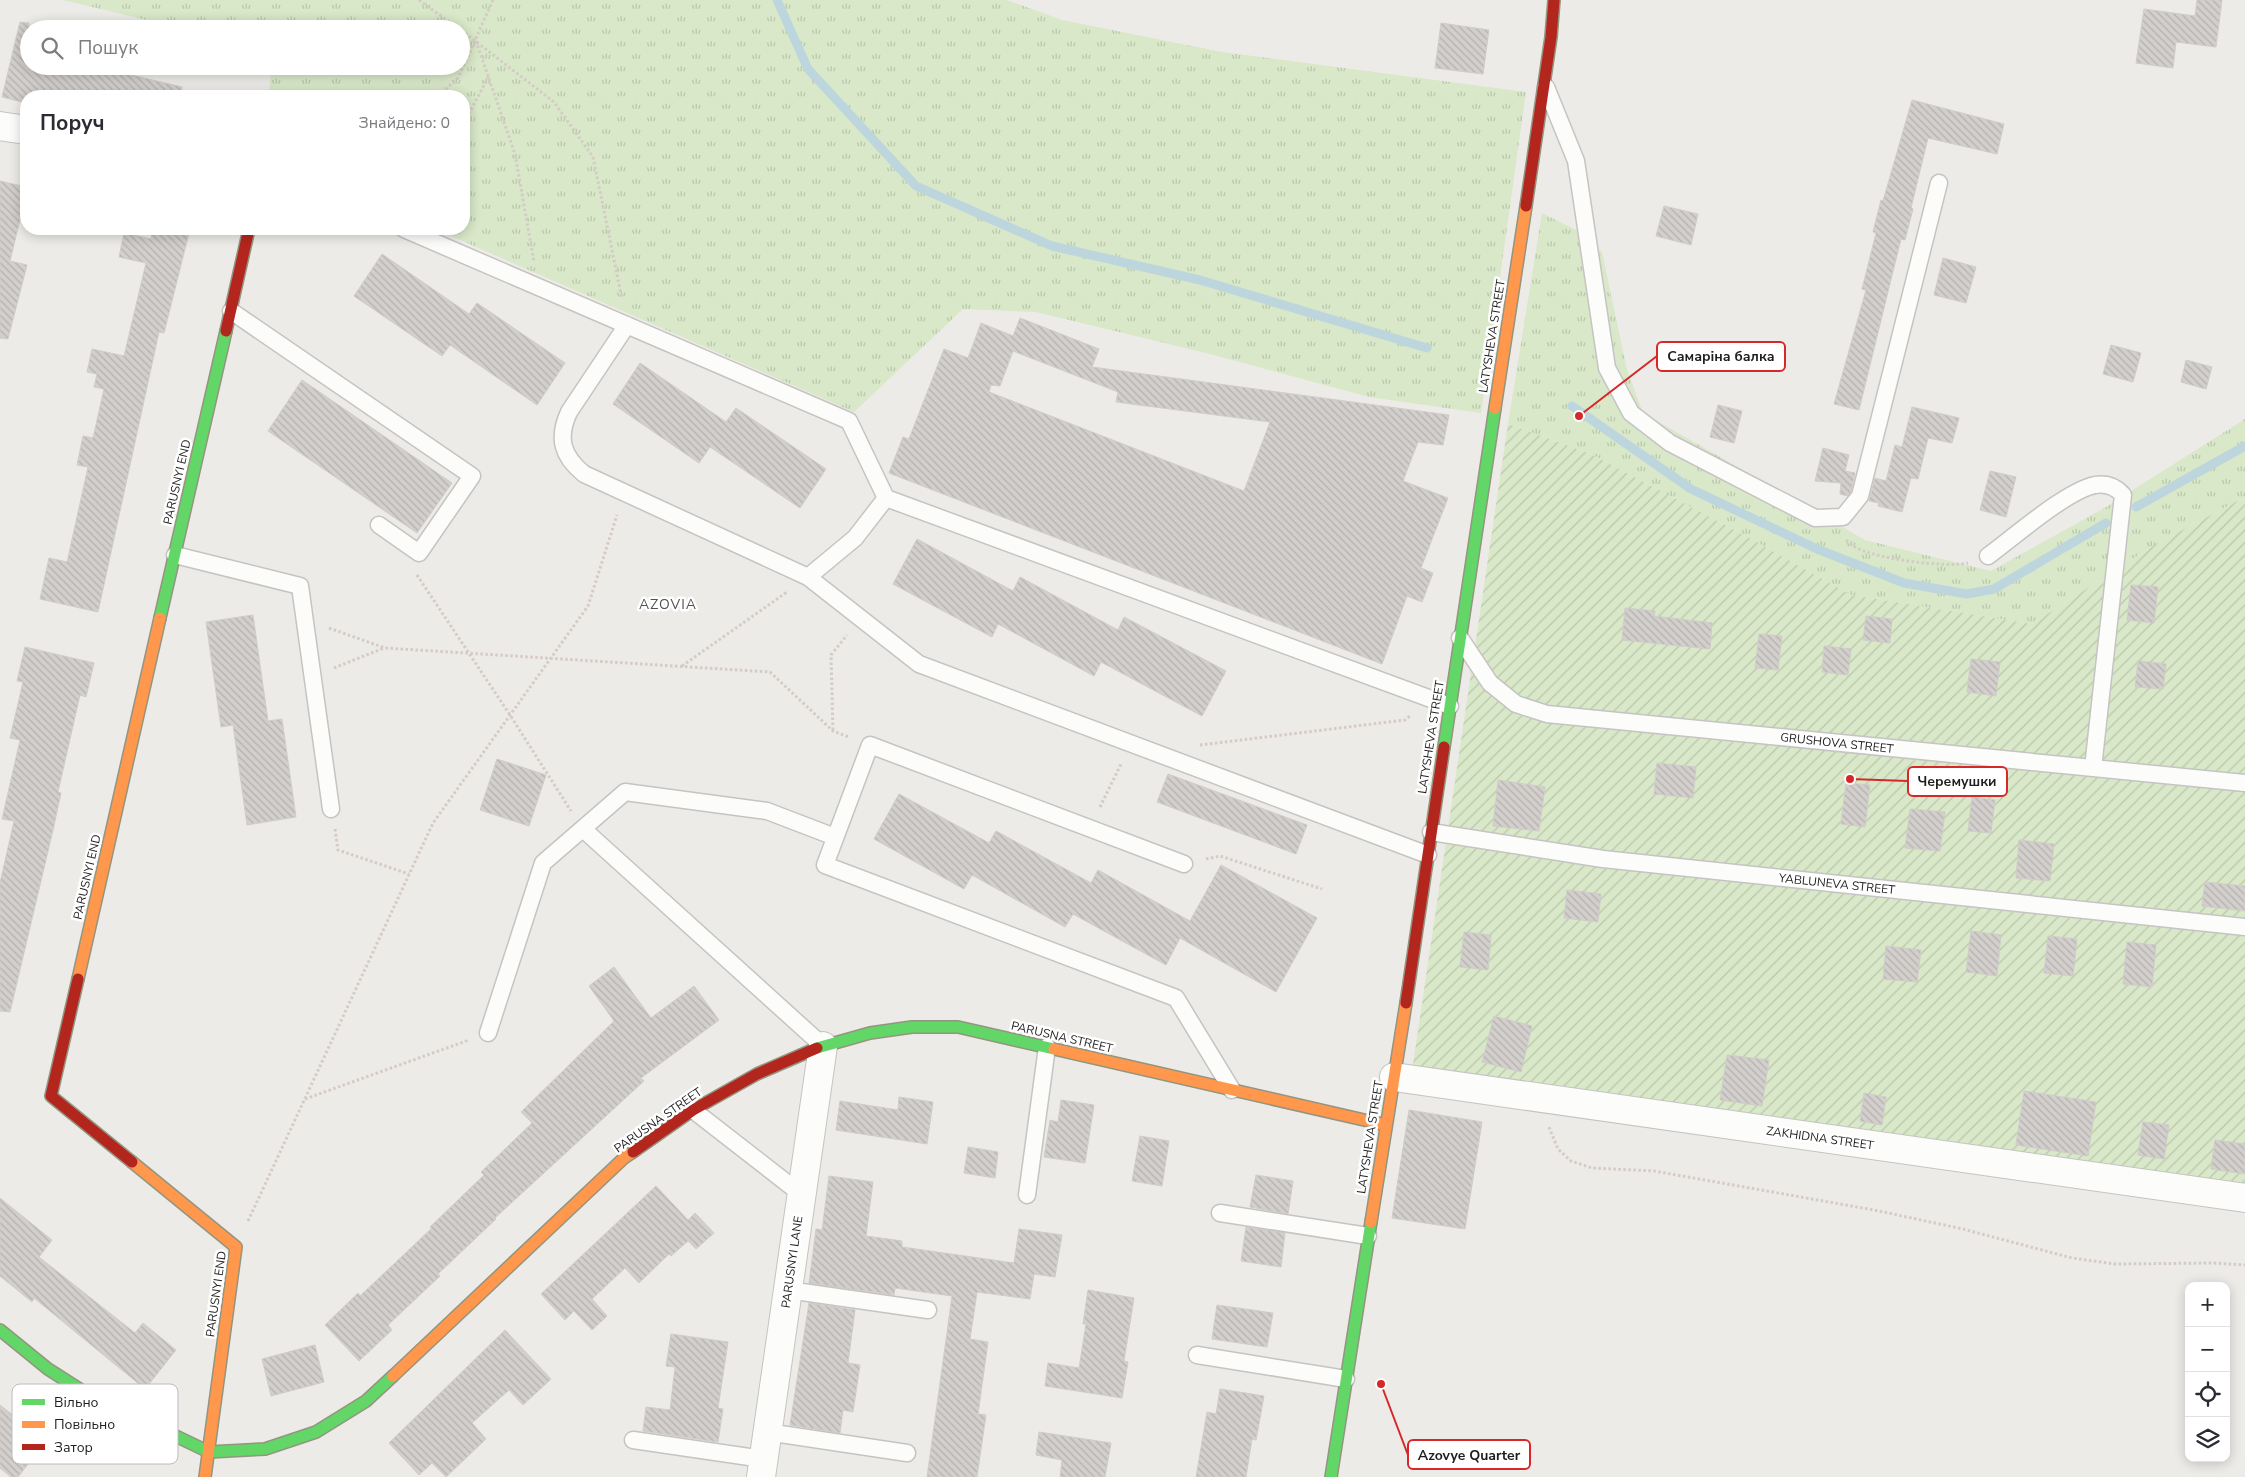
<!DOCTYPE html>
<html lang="uk">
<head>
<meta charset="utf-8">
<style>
	:root { --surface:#fff; --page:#f7f7f7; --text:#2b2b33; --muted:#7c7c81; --line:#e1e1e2 }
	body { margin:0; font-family:"Nunito Sans",sans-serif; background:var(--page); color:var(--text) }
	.controls { position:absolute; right:15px; bottom:15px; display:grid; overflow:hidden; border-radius:10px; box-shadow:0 2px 12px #0003 }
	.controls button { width:45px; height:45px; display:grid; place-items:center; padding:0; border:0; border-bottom:1px solid var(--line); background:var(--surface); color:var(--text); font:25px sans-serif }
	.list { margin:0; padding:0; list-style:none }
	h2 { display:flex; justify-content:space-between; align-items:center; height:65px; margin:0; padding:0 20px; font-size:21px }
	h2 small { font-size:16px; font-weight:400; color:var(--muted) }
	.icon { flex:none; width:28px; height:28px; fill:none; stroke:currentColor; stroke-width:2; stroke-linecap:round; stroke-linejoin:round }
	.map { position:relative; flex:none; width:2245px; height:1477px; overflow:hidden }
	.search { position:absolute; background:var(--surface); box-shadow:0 2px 12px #0003; left:20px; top:20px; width:450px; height:55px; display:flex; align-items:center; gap:12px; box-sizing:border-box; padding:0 18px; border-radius:28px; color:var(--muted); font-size:19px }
	.panel { position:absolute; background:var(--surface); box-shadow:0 2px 12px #0003; left:20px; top:90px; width:450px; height:145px; border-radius:20px }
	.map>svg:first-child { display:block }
	.grass { fill:url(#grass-tufts) }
	.garden { fill:url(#garden-furrows) }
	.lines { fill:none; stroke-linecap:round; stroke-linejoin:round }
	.stream { stroke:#bdd6de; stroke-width:9 }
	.building { fill:url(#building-back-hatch); stroke:#d0cdc9; fill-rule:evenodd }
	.lane-casing { stroke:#c5c4c3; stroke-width:19 }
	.street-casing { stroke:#c5c4c3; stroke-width:30 }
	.fast-casing { stroke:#939580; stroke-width:14 }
	.slow-casing { stroke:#939580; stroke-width:14 }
	.jam-casing { stroke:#939580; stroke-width:14 }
	.path { stroke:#d6cac7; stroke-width:3; stroke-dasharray:2.5 2.5; stroke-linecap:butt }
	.lane { stroke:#fcfcfb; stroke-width:16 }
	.street { stroke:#fcfcfb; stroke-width:28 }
	.fast { stroke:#63d668; stroke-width:11 }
	.slow { stroke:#ff974d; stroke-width:11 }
	.jam { stroke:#b3261e; stroke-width:11 }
	.labels { text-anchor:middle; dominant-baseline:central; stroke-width:5; stroke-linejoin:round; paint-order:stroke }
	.street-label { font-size:12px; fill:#1e1e1e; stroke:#fff }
	.neighbourhood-label { font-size:14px; letter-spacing:1px; fill:#515151; stroke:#fff }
	.key { fill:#fff; stroke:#bcbcbc; stroke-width:1 }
	.key-label { font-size:14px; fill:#1e1e1e }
	.leader { fill:none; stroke:#d62828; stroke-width:2 }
	.callout-dot { fill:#d62828; stroke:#fff; stroke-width:2 }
	.callout { fill:#fff; stroke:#d62828; stroke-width:2 }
	.callout-label { font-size:14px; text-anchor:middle; font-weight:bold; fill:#1e1e1e }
</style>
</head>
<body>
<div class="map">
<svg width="2245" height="1477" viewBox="0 0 2245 1477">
	<defs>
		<pattern id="grass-tufts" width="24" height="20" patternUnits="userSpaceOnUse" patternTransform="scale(1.25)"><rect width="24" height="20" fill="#d8e8c8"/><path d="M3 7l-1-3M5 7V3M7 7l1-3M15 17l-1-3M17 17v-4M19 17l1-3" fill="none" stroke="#b9c7ab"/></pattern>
		<pattern id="garden-furrows" width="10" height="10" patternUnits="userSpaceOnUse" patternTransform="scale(1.25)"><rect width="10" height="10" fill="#d8e8c8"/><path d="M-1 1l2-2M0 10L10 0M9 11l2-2" fill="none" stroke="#b9c7ab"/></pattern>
		<pattern id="building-back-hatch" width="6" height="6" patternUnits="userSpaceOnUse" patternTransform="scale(1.25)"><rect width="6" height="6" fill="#d2cfcc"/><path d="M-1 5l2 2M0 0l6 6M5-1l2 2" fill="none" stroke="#b4b1af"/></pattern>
	</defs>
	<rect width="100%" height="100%" fill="#edebe7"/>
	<path class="grass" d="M 63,0 L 1007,0 L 1062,20 L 1222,52 L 1526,92 L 1481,413 L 1369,397 L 1210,354 L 1036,312 L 963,309 L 854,412 L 435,229 L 464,229 L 464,96 L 269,96 L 271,66 L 461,66 L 461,29 L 184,29 Z
		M 1542,213 L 1582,233 L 1602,252 L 1627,370 L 1643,413 L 1865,540 L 1991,571 L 2106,507 L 2245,419 L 2245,497 L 2156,544 L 2032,624 L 1851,595 L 1740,533 L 1591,454 L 1508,424 Z"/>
	<path class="garden" d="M 1508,424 L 1591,454 L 1740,533 L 1851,595 L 2032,624 L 2156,544 L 2245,497 L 2245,1187 L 1412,1071 Z"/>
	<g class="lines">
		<path class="stream" d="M 777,0 L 808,69 L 916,186 L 1052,246 L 1200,280 L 1427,348
			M 1572,406 L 1691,489 L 1817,549 L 1904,583 L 1967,594 L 1994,589 L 2106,523
			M 2136,507 L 2245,446"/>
	</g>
	<path class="building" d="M 2197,0 L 2222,0 L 2216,47 L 2176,42 L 2173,68 L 2136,63 L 2144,9 L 2195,16 Z
		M 20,22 L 29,23 L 29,66 L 133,66 L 131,75 L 182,87 L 181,96 L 26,96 L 26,103 L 2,97 Z
		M 1441,23 L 1489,30 L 1483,74 L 1435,68 Z
		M 1912,100 L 2004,124 L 1997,154 L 1928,138 L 1911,208 L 1913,209 L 1905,240 L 1901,239 L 1859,410 L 1834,404 L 1866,290 L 1862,289 L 1876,233 L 1873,232 L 1881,200 L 1883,201 Z
		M 0,181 L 26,187 L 26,195 L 10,261 L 27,265 L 8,339 L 0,338 Z
		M 1664,206 L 1698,214 L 1691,245 L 1656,236 Z
		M 153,229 L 190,229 L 164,333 L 159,332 L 98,612 L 40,599 L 49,558 L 67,562 L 88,467 L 77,465 L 83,436 L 93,438 L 104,389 L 94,387 L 97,374 L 87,372 L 92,349 L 124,356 L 146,263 L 119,257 L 124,233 L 151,239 Z
		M 382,254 L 469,314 L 477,303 L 565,363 L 537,405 L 450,345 L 442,356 L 354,296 Z
		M 1943,258 L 1976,267 L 1966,303 L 1934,295 Z
		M 1020,318 L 1099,349 L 1092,367 L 1449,415 L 1443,445 L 1418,442 L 1403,481 L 1448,498 L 1421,568 L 1433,573 L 1422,602 L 1407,596 L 1382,664 L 889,473 L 903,437 L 909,439 L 944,349 L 968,358 L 981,323 L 1013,336 ZM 1013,351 L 1118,392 L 1116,402 L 1270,422 L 1244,491 L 989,392 L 991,385 L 1000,386 Z
		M 2111,345 L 2141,353 L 2133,382 L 2103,374 Z
		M 2186,360 L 2212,367 L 2206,389 L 2181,382 Z
		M 640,363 L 726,422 L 736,408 L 826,469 L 800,508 L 710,447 L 699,463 L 613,404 Z
		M 302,380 L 452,483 L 417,533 L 268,431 Z
		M 1718,405 L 1742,411 L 1734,443 L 1710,437 Z
		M 1912,407 L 1959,418 L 1952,443 L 1928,438 L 1918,479 L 1911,478 L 1902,512 L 1878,506 L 1879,503 L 1869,501 L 1875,478 L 1886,481 L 1895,445 L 1902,447 Z
		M 1823,448 L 1849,455 L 1845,471 L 1855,473 L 1851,491 L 1848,496 L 1840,494 L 1841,483 L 1815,481 Z
		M 1990,471 L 2016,477 L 2006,517 L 1980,510 Z
		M 917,539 L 1013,591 L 1020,577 L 1118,630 L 1124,617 L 1226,671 L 1202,716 L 1101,662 L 1094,676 L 998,624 L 992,637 L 893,584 Z
		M 2131,585 L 2158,587 L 2154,623 L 2127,620 Z
		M 1625,608 L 1655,611 L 1654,616 L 1712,623 L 1710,649 L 1622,640 Z
		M 253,615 L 268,721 L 282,719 L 296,817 L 247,825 L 233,725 L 221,727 L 206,622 Z
		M 1866,616 L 1892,619 L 1890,643 L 1863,640 Z
		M 1759,634 L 1782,636 L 1778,670 L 1755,668 Z
		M 1824,646 L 1851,649 L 1848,675 L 1822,672 Z
		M 25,647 L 94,663 L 86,697 L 80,695 L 58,792 L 61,793 L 53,830 L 10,1012 L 0,1011 L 0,883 L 14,821 L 2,819 L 20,740 L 10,738 L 23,682 L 17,681 Z
		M 1971,659 L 2000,662 L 1996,696 L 1967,692 Z
		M 2138,661 L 2166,664 L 2163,689 L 2135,687 Z
		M 497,759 L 546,775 L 529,826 L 480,810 Z
		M 1657,763 L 1696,767 L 1693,798 L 1654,794 Z
		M 1168,774 L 1307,825 L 1296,854 L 1157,802 Z
		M 1498,780 L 1545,787 L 1539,831 L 1493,826 Z
		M 1846,783 L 1870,785 L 1865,827 L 1841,824 Z
		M 899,794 L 989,843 L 996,831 L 1091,883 L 1098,870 L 1190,921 L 1221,865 L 1317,918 L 1276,992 L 1180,938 L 1166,965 L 1073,914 L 1065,927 L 972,875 L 964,889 L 874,839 Z
		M 1972,797 L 1995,800 L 1991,833 L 1968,831 Z
		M 1910,809 L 1945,812 L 1940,851 L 1905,848 Z
		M 2019,840 L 2054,844 L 2050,881 L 2016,878 Z
		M 2205,882 L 2245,886 L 2245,911 L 2202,906 Z
		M 1567,890 L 1601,894 L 1598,922 L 1564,918 Z
		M 1971,931 L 2001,935 L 1997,976 L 1966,972 Z
		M 1464,932 L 1491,935 L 1488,970 L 1460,967 Z
		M 2048,936 L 2077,939 L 2073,976 L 2044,973 Z
		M 2127,942 L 2156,945 L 2152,987 L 2123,984 Z
		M 1886,946 L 1921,950 L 1917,982 L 1883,979 Z
		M 614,967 L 651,1018 L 694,986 L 719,1020 L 641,1078 L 644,1081 L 495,1218 L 496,1219 L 438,1274 L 440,1276 L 388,1325 L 392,1330 L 359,1361 L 325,1325 L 358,1293 L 360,1296 L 432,1228 L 430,1227 L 484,1175 L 481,1172 L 532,1123 L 521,1112 L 614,1021 L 589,986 Z
		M 1494,1016 L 1532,1026 L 1521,1072 L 1482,1062 Z
		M 1727,1055 L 1769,1060 L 1762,1106 L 1720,1100 Z
		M 2024,1091 L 2096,1102 L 2088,1156 L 2016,1145 Z
		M 1864,1093 L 1886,1097 L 1882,1125 L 1860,1121 Z
		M 899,1097 L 933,1102 L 927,1144 L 836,1130 L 840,1101 L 898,1110 Z
		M 1061,1100 L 1094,1105 L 1085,1163 L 1044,1157 L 1050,1120 L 1058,1122 Z
		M 1409,1110 L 1482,1122 L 1465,1229 L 1392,1218 Z
		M 2143,1122 L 2169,1125 L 2164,1159 L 2138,1155 Z
		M 1140,1136 L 1169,1141 L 1162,1186 L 1132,1181 Z
		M 2215,1140 L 2245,1144 L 2245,1174 L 2211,1169 Z
		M 968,1147 L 998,1152 L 995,1178 L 964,1173 Z
		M 1256,1175 L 1293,1181 L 1288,1214 L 1250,1207 Z
		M 829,1176 L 873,1182 L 866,1236 L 902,1241 L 902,1247 L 1014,1263 L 1019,1229 L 1062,1235 L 1055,1277 L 1034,1274 L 1030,1299 L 977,1292 L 970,1339 L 988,1342 L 978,1414 L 986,1415 L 977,1477 L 927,1477 L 952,1296 L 895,1288 L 894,1295 L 809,1283 L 816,1229 L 822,1230 Z
		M 656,1186 L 688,1220 L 695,1213 L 714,1233 L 696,1249 L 688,1241 L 671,1256 L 669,1254 L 639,1283 L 625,1268 L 592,1299 L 607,1316 L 592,1330 L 574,1311 L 565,1320 L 541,1294 Z
		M 0,1198 L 52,1240 L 39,1257 L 135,1333 L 143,1323 L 176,1350 L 145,1389 L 34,1298 L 32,1302 L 0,1276 Z
		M 1246,1227 L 1285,1233 L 1281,1267 L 1241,1261 Z
		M 1088,1290 L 1134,1298 L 1124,1361 L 1128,1362 L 1122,1398 L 1045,1386 L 1048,1363 L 1079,1368 L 1086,1324 L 1083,1324 Z
		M 809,1303 L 855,1310 L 848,1363 L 860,1365 L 853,1412 L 843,1410 L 840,1433 L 790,1425 Z
		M 1217,1305 L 1273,1313 L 1267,1347 L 1212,1339 Z
		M 505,1330 L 551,1379 L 523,1405 L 509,1390 L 472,1423 L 486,1439 L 446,1477 L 432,1463 L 419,1475 L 389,1443 Z
		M 671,1334 L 728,1342 L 718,1408 L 723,1409 L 718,1442 L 643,1431 L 646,1407 L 670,1410 L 675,1367 L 666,1366 Z
		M 315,1345 L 324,1382 L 271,1396 L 262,1359 Z
		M 1220,1389 L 1264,1396 L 1256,1440 L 1252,1439 L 1246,1477 L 1196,1477 L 1207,1412 L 1216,1414 Z
		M 0,1405 L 46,1441 L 18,1477 L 11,1477 L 0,1468 Z
		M 1039,1432 L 1111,1443 L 1105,1477 L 1060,1477 L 1062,1460 L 1036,1455 Z"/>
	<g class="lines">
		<defs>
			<path id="lane" d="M 1546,87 L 1576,161 L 1607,368 L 1631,413 L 1670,443 L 1815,518 L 1843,517 L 1860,496 L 1939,183
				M 404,229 L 849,421 L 886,498 L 1450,706
				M 231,311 L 472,476 L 419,553 L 379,525
				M 627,325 L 569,412 C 557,438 562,456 584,474 L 808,577 L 919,664 L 1428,855
				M 175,555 L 300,586 L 331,809
				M 1988,556 C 2014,537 2066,491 2095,485 C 2107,483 2116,487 2123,495 L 2093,768
				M 808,577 L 855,538 L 886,498
				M 1460,638 L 1490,683 L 1516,704 L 1547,714 L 2245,783
				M 583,829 L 823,1046
				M 1431,832 L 1603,859 L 2245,927
				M 1184,864 L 870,745 L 825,865 L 1176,998 L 1232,1090
				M 488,1033 L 543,863 L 625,792 L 767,811 L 835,837
				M 693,1110 L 801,1194
				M 1027,1195 L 1047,1047
				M 1220,1213 L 1368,1236
				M 788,1290 L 928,1310
				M 1197,1355 L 1346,1379
				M 767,1432 L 907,1453
				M 633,1440 L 763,1459"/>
			<path id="street" d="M 0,126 L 26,130
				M 1394,1077 L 2245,1198
				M 761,1477 L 823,1046"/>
			<path id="fast" d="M 160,618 L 226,331
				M 1444,747 L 1495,408
				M 817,1048 L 870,1033 L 912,1027 L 958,1027 L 1054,1049
				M 0,1330 L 48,1369 L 84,1392 L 209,1452 L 265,1449 L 316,1432 L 366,1401 L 393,1376
				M 1331,1477 L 1371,1222"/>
			<path id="slow" d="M 1495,408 L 1526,206
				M 78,979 L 160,618
				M 1054,1049 L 1386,1125
				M 132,1162 L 236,1247 L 205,1477
				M 1371,1222 L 1406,1003
				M 393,1376 L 624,1158 L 633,1152"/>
			<path id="jam" d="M 1526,206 L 1551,37 L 1554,0
				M 226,331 L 249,229
				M 78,979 L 51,1096 L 132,1162
				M 1406,1003 L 1444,747
				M 633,1152 L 693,1110 L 757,1074 L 817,1048"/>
		</defs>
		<use href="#lane" class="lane-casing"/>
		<use href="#street" class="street-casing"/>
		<use href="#fast" class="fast-casing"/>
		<use href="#slow" class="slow-casing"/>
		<use href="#jam" class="jam-casing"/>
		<path class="path" d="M 419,0 L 459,29
			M 461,30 L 554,102 L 593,157 L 622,299
			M 476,41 L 515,154 L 534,262
			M 438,96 L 458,78 L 493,0
			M 464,123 L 489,76
			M 1846,540 C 1850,543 1854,547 1859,549 C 1880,559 1945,568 1968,563
			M 417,575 L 510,715 L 571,811
			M 329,628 L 385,648 L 770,672 L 833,731 L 849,737
			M 682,666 L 787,592
			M 334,668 L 384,648
			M 833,730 L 831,655 L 847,635
			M 1200,745 L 1405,720 L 1411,715
			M 1100,807 L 1121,764
			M 335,829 L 338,850 L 409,874
			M 1206,859 L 1220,856 L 1322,889
			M 305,1099 L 469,1040
			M 1549,1127 L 1558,1149 L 1571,1161 L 1592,1168 L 1654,1171 L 1874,1210 L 1963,1229 L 2072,1258 L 2115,1264 L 2213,1263 L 2245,1265
			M 248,1221 L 433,823 L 588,606 L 617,515"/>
		<use href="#lane" class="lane"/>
		<use href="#street" class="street"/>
		<use href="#fast" class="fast"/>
		<use href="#slow" class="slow"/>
		<use href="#jam" class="jam"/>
	</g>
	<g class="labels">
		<g class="street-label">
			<text transform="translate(1492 336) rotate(-81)">LATYSHEVA STREET</text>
			<text transform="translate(177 482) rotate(-77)">PARUSNYI END</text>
			<text transform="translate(1431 737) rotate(-81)">LATYSHEVA STREET</text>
			<text transform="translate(1837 743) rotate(6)">GRUSHOVA STREET</text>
			<text transform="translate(87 877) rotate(-77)">PARUSNYI END</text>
			<text transform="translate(1837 884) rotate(6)">YABLUNEVA STREET</text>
			<text transform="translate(1062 1037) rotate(13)">PARUSNA STREET</text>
			<text transform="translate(658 1120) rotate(-35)">PARUSNA STREET</text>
			<text transform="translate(1370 1137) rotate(-81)">LATYSHEVA STREET</text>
			<text transform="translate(1820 1138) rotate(8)">ZAKHIDNA STREET</text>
			<text transform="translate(792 1262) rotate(-82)">PARUSNYI LANE</text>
			<text transform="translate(216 1294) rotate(-82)">PARUSNYI END</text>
		</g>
		<g class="neighbourhood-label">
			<text x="668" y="604">AZOVIA</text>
		</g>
	</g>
	<rect x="12" y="1384" width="166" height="80" rx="8" class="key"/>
	<rect x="22" y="1399" width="23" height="6" fill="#63d668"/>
	<rect x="22" y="1421" width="23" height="7" fill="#ff974d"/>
	<rect x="22" y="1444" width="23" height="6" fill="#b3261e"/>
	<g class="key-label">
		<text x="54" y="1407">Вільно</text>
		<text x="54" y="1429">Повільно</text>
		<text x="54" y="1452">Затор</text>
	</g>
	<path class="leader" d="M1579 416L1657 356M1850 779L1908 781M1381 1384L1408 1455"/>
	<g class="callout-dot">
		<circle cx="1579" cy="416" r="5"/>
		<circle cx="1850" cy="779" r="5"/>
		<circle cx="1381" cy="1384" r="5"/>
	</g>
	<g class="callout">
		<rect x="1657" y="342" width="128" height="29" rx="5"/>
		<rect x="1908" y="767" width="99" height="29" rx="5"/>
		<rect x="1408" y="1440" width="122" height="29" rx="5"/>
	</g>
	<g class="callout-label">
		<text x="1721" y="361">Самаріна балка</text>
		<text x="1957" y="786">Черемушки</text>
		<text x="1469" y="1460">Azovye Quarter</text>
	</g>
</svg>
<div class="controls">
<button>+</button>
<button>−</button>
<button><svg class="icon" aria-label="locate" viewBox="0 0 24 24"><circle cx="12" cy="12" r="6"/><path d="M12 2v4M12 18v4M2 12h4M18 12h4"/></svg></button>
<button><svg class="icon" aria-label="layers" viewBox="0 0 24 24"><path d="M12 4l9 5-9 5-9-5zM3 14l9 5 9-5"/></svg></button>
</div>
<div class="search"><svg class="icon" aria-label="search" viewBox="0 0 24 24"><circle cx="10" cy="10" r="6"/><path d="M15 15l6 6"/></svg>Пошук</div>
<section class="panel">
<h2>Поруч<small>Знайдено: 0</small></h2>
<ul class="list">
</ul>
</section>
</div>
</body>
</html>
